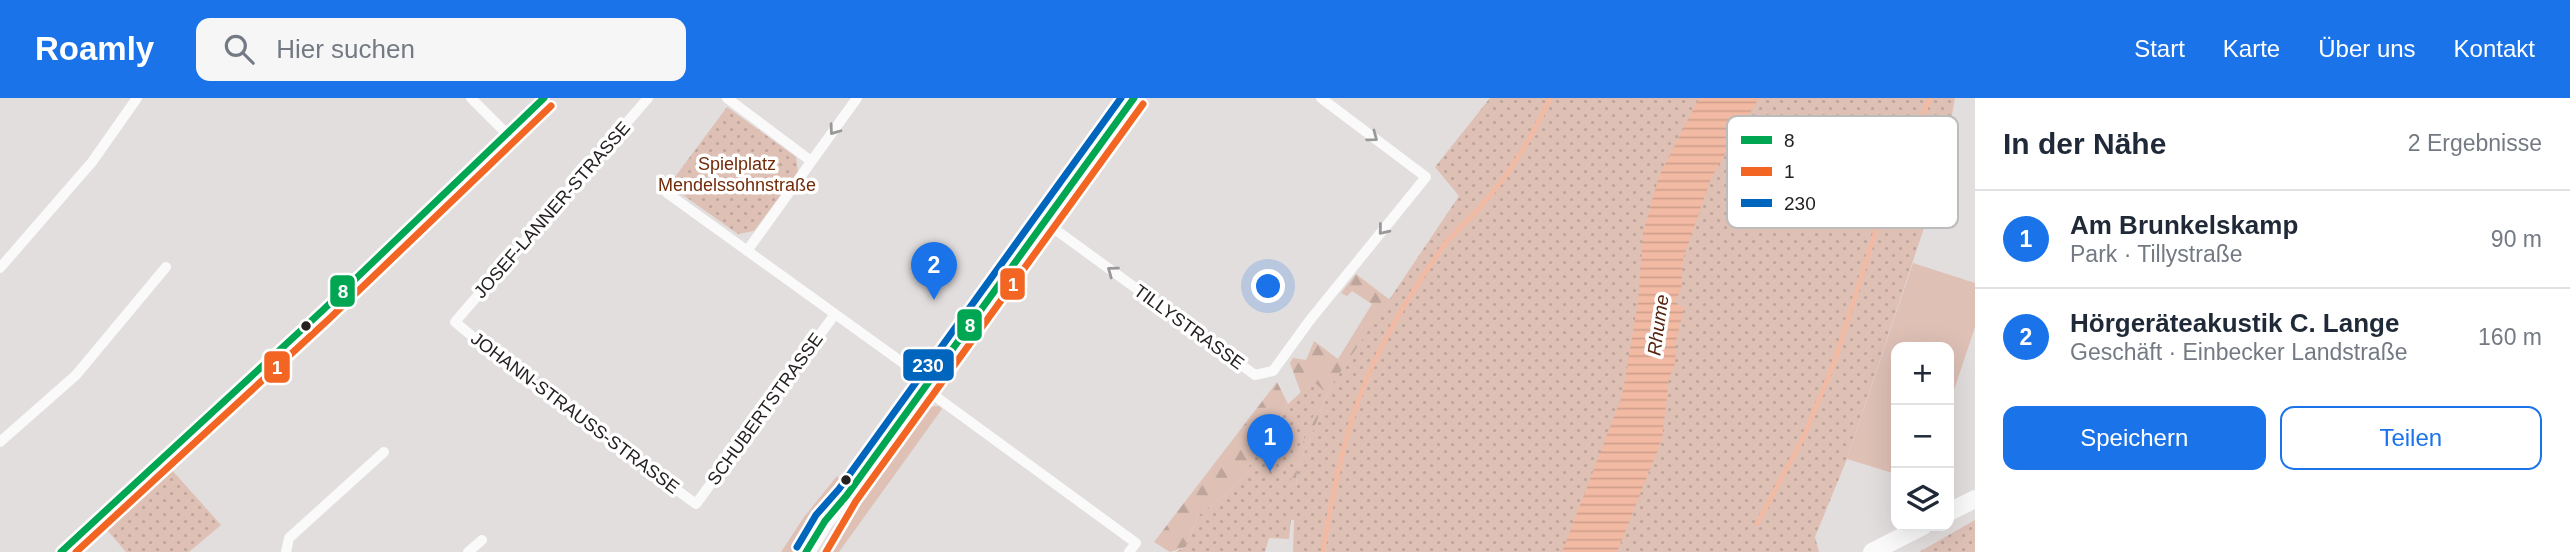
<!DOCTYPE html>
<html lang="de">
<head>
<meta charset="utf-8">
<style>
	:root { --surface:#fff; --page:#f6f6f7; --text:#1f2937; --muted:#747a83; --line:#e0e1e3; --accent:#1a73e8 }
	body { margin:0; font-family:Helvetica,sans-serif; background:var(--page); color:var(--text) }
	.controls { position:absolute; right:21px; bottom:21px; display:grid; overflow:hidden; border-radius:14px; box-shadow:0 7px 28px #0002 }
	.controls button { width:63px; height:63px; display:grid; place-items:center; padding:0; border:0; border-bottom:2px solid var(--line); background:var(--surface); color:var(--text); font:35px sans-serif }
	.you { position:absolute; left:1269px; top:189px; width:24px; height:24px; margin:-18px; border:5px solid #fff; border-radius:50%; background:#1a73e8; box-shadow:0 0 0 10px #1a73e833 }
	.badge { display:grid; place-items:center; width:46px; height:46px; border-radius:50%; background:var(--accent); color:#fff; font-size:23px; font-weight:700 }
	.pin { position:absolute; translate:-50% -58px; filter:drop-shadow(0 2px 4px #0008) }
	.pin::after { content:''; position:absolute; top:37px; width:24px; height:21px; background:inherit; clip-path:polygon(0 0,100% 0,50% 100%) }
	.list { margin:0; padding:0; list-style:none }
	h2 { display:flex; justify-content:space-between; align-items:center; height:91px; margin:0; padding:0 28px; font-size:30px }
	h2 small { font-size:23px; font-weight:400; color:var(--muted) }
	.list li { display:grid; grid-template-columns:46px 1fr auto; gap:21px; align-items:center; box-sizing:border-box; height:98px; padding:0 28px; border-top:2px solid var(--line) }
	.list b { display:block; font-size:26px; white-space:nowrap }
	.list p { margin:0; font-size:23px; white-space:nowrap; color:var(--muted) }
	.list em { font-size:23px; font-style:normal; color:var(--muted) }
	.actions { display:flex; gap:14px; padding:21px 28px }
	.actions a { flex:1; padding:16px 0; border:2px solid var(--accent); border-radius:14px; text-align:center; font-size:24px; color:var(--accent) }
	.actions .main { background:var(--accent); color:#fff }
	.icon { flex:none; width:38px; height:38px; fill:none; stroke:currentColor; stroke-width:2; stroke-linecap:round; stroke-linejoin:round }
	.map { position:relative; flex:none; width:1975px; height:454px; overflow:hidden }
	header { display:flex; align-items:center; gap:42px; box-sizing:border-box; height:98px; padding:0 35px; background:var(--accent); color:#fff }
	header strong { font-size:33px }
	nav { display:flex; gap:38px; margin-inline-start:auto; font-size:24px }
	.search { width:490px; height:63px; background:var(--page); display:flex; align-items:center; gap:18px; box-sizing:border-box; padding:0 24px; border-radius:14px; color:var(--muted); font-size:26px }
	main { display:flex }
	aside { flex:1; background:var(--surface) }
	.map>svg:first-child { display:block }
	.grass { fill:#dec0b5 }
	.forest { fill:url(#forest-firs) }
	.park { fill:url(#park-dots) }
	.water { fill:url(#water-rules) }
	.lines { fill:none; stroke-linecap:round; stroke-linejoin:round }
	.stream { stroke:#f3baa3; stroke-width:4.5 }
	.minor { stroke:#fbfafa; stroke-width:10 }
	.primary { stroke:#fbfafa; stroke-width:18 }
	.bus-1-casing { stroke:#fff; stroke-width:12 }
	.bus-2-casing { stroke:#fff; stroke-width:12 }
	.bus-3-casing { stroke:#fff; stroke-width:12 }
	.bus-1 { stroke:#00a651; stroke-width:7 }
	.bus-2 { stroke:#f26522; stroke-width:7 }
	.bus-3 { stroke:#0065bd; stroke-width:7 }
	.oneway { stroke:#9a9898 }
	.bus-dot { fill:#242120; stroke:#fff; stroke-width:2.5 }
	.labels { text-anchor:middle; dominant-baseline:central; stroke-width:7; stroke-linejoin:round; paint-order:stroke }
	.park-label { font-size:18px; fill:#712b09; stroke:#fff }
	.street-label { font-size:18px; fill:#242120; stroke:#fff }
	.water-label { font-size:19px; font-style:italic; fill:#55230e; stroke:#fff }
	.key { fill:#fff; stroke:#bdbcbc; stroke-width:2 }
	.key-label { font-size:19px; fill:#242120 }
	.line-badge { stroke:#fff; stroke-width:2.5 }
	.badge-label { font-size:19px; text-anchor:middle; font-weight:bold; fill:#fff }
</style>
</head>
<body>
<header>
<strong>Roamly</strong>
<div class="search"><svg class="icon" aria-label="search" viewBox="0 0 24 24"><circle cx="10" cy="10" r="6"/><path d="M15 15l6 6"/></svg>Hier suchen</div>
<nav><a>Start</a><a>Karte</a><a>Über uns</a><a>Kontakt</a></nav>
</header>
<main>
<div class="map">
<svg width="1975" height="454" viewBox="0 0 1975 454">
	<defs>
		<pattern id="forest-firs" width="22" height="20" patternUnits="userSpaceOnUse" patternTransform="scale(1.75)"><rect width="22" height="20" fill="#dec0b5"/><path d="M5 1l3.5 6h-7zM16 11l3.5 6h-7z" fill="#bea59b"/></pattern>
		<pattern id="park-dots" width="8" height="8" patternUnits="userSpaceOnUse" patternTransform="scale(1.75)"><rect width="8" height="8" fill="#dec0b5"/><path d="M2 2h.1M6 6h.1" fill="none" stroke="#bea59b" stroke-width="1.8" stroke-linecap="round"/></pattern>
		<pattern id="water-rules" width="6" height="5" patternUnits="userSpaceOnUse" patternTransform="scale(1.75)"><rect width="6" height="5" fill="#f3baa3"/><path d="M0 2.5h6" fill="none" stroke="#d0a08c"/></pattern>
	</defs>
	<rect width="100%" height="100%" fill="#e2dedd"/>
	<path class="grass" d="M 1913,165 L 1975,185 L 1975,229 L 1949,307 L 1949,249 L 1896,249 L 1896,376 L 1847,361 Z
		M 939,308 L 942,311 L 839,454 L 823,454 L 833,437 L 925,309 Z
		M 837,378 L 839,381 L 798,454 L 781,454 L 804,419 Z"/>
	<path class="forest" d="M 1356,176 L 1390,202 L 1331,288 L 1297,373 L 1296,389 L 1289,389 L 1313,283 L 1301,295 L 1290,265 L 1293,260 L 1306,262 L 1314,243 L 1338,261 L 1372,206 L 1352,193 L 1347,198 L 1341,195 Z
		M 1277,284 L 1288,306 L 1238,386 L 1198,418 L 1186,449 L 1170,454 L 1154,444 Z"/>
	<path class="park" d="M 1490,0 L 1955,0 L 1949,33 L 1950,52 L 1847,361 L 1815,439 L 1819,454 L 1293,454 L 1294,422 L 1291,422 L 1289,441 L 1269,440 L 1265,454 L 1175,454 L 1186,449 L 1198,418 L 1238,386 L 1288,306 L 1313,283 L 1323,292 L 1297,361 L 1289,389 L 1296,389 L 1297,373 L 1331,288 L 1459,98 L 1435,69 Z
		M 727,9 L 796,59 L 798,74 L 754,133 L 738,136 L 669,87 Z
		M 171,371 L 221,427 L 189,454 L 126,454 L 106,431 Z
		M 1975,422 L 1975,454 L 1919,454 Z"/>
	<path class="water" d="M 1699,0 L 1759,0 L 1711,80 L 1683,161 L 1681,190 L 1675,205 L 1684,210 L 1676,243 L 1675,266 L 1669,280 L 1662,341 L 1617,454 L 1562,454 L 1622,298 L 1638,204 L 1643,135 L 1659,78 Z"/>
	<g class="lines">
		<path class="stream" d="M 1757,426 L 1804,338 L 1833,268 L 1883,110 L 1930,0
			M 1323,454 C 1331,405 1340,356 1356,309 C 1375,253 1408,198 1442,150 C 1454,134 1469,122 1482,107 C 1511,74 1532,40 1550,0"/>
		<path class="minor" d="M 471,0 L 506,35
			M 648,0 L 455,224 L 519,277 L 696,406 L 835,216
			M 727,0 L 811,63
			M 667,95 L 910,270 L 939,301 L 1136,445 L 1129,454
			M 1045,124 L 1255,277 L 1273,273 L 1310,222 L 1426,79 L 1321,0
			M 747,153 L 857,0
			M 0,170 L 92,64 L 137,0
			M 0,344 L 76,277 L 166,169
			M 61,454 L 322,213 L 544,0
			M 286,454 L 289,440 L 384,354
			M 468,454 L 482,442"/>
		<path class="primary" d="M 1949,414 L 1975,401
			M 806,454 L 825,423 L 847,397 L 1134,0
			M 1872,454 L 1923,428"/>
		<defs>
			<path id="bus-1" d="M 61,454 L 322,213 L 544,0
				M 806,454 L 825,423 L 847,397 L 1134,0"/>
			<path id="bus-2" d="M 76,454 L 329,221 L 551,8
				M 826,454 L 856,403 L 1143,6"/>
			<path id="bus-3" d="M 797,449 L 816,417 L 839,391 L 1121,0"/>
		</defs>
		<use href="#bus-1" class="bus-1-casing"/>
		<use href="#bus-2" class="bus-2-casing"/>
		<use href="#bus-3" class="bus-3-casing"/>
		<use href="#bus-1" class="bus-1"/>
		<use href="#bus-2" class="bus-2"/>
		<use href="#bus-3" class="bus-3"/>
	</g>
	<defs><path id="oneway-chevron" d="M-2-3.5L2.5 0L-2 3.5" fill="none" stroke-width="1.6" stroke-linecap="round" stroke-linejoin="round" transform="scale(1.75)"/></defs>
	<g class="oneway">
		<use href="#oneway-chevron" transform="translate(834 32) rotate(126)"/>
		<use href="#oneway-chevron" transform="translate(1373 39) rotate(37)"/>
		<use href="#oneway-chevron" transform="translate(1383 132) rotate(129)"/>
		<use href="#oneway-chevron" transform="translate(1112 173) rotate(-144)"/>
	</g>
	<g class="bus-dot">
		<circle cx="306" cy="228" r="6"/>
		<circle cx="846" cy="382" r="6"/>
	</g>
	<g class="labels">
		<g class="park-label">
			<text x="737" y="66">Spielplatz<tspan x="737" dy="21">Mendelssohnstraße</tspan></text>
		</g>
		<g class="street-label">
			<text transform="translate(552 112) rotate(-49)">JOSEF-LANNER-STRASSE</text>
			<text transform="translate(1189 229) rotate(36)">TILLYSTRASSE</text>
			<text transform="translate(765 311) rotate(-54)">SCHUBERTSTRASSE</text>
			<text transform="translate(575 315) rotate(37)">JOHANN-STRAUSS-STRASSE</text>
		</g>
		<g class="water-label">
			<text transform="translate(1658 227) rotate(-82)">Rhume</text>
		</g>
	</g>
	<rect x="1727" y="18" width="231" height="112" rx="10" class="key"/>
	<rect x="1741" y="38" width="31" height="8" fill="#00a651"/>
	<rect x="1741" y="69" width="31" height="9" fill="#f26522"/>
	<rect x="1741" y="101" width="31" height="8" fill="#0065bd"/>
	<g class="key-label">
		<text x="1784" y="49">8</text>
		<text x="1784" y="80">1</text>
		<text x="1784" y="112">230</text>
	</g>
	<g class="line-badge">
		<rect x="999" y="169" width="27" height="34" rx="7" fill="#f26522"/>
		<rect x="329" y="176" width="27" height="34" rx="7" fill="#00a651"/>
		<rect x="956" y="210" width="27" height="34" rx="7" fill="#00a651"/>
		<rect x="902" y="250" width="53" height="34" rx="7" fill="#0065bd"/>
		<rect x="263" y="252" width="28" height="34" rx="7" fill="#f26522"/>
	</g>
	<g class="badge-label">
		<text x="1013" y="193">1</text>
		<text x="343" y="200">8</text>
		<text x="970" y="234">8</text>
		<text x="928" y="274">230</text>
		<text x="277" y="276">1</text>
	</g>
</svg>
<div class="controls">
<button>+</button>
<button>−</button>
<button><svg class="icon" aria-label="layers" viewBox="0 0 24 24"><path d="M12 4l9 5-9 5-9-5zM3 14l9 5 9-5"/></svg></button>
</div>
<div class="you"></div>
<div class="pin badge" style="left:1270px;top:374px">1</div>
<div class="pin badge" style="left:934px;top:202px">2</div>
</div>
<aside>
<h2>In der Nähe<small>2 Ergebnisse</small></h2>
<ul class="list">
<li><span class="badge">1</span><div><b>Am Brunkelskamp</b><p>Park · Tillystraße</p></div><em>90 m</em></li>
<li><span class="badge">2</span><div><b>Hörgeräteakustik C. Lange</b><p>Geschäft · Einbecker Landstraße</p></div><em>160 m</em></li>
</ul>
<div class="actions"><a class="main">Speichern</a><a>Teilen</a></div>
</aside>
</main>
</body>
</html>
